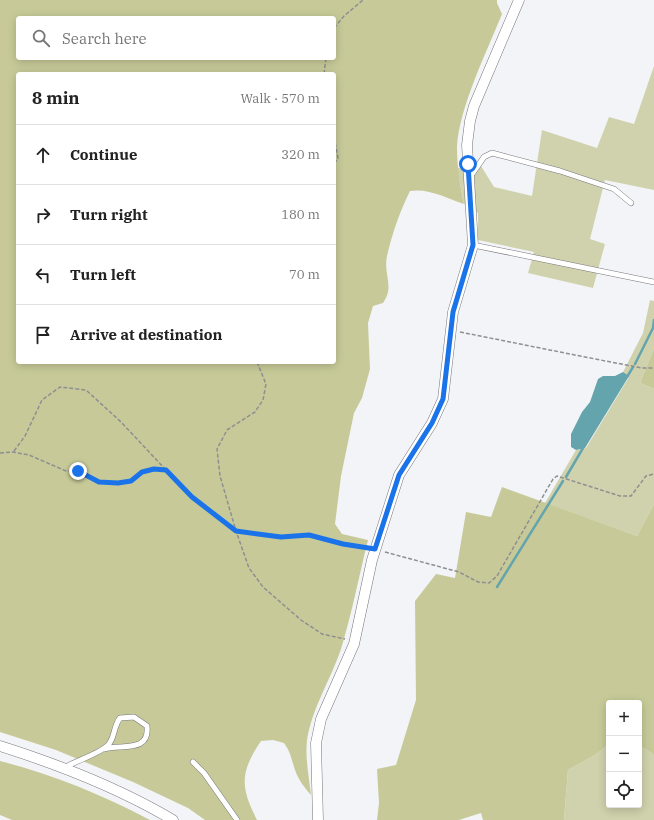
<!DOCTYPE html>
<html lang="en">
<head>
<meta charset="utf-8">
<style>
	:root { --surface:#fff; --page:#f6f6f6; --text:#222; --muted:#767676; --line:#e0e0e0 }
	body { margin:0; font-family:"IBM Plex Serif",serif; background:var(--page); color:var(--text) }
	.controls { position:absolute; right:12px; bottom:12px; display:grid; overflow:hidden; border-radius:4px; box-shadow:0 2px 10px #0003 }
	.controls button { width:36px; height:36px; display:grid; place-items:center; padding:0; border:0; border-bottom:1px solid var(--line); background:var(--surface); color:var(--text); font:20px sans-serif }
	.stop { position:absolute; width:12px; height:12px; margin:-9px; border:3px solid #1a73e8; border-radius:50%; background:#fff }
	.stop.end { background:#1a73e8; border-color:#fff; box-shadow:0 1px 4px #0008 }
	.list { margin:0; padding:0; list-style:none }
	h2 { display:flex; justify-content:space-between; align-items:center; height:52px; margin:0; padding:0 16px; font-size:17px }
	h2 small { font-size:13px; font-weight:400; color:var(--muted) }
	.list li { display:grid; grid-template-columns:26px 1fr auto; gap:12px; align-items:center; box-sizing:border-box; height:60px; padding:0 16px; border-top:1px solid var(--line) }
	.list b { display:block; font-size:15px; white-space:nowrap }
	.list em { font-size:13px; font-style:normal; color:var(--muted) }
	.icon { flex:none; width:22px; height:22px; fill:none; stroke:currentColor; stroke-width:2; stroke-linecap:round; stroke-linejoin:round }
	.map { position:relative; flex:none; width:654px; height:820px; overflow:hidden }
	.search { position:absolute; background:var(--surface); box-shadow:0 2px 10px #0003; left:16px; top:16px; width:320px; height:44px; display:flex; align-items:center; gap:10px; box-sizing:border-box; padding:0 14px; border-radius:4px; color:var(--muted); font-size:15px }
	.panel { position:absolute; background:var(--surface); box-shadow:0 2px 10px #0003; left:16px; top:72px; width:320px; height:292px; border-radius:4px }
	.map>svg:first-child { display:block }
	.green { fill:#d0d2ad }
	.forest { fill:#c7ca98; fill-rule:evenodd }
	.water { fill:#64a4ad }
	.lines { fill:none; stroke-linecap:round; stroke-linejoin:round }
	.stream { stroke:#64a4ad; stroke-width:2.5 }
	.lane-casing { stroke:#77777b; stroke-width:6 }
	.street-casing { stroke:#77777b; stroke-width:11 }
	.path { stroke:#8e8f91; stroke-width:1.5; stroke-dasharray:4 2; stroke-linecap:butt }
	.lane { stroke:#fff; stroke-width:5 }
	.street { stroke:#fff; stroke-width:10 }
	.route { stroke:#1a73e8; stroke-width:5 }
</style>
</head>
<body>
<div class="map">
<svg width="654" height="820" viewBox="0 0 654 820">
	<rect width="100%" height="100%" fill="#f3f4f8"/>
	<path class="green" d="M 654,66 L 654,190 L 605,180 L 590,239 L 605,244 L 593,288 L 528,273 L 534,252 L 478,240 L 478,213 L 464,204 L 457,168 L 481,166 L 494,187 L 532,196 L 542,130 L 597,148 L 609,117 L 634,124 Z
		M 650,300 L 654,301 L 654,348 L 640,383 L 654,389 L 654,504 L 637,536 L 545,503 L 576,450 L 586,448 L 629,377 L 623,372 L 643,333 Z
		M 609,744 L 609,805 L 639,805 L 639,745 L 654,755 L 654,820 L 564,820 L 568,770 L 595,755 Z"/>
	<path class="forest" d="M 0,0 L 497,0 L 497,3 L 502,14 C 487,51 459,108 457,147 C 457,167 460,185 464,204 C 446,198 429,188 410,191 C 400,211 392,234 387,256 C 383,275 395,286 383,303 L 373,306 L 368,323 L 370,369 L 362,398 L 354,413 L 341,476 L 335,524 L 342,534 L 368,540 C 359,576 352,613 341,649 C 331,679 312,708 307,740 C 305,758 309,777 311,795 C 304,787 298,779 295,770 C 291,758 291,753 284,743 L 273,740 L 261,741 C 240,772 240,787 257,820 L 205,820 L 188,808 L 133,782 L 56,750 L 0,732 ZM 18,18 L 334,18 L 334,58 L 18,58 ZM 18,74 L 334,74 L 334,362 L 18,362 Z
		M 654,348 L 654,389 L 640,383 Z
		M 502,487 L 637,536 L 654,504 L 654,755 L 639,745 L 639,703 L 609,703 L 609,744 L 595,755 L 568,770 L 564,820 L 483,820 L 481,813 L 459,820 L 377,820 L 379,803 L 377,769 L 396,765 L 416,700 L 415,601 L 436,574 L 455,578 L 466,512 L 491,517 Z
		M 0,761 C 52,774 103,795 150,820 L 12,820 L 0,815 Z"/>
	<path class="water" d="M 623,372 L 629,376 L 585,448 L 576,450 L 571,447 L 571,434 L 582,412 L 590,402 L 598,379 L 603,376 L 615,376 Z"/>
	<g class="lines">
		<path class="stream" d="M 635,364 L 653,328 L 654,320
			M 627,377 L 633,367
			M 566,477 L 583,448
			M 497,587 L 563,481"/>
		<defs>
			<path id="lane" d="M 470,177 L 484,157 L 492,153 L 560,171 L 614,189 L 631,203
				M 473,245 L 654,282
				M 193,762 L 204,773 L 237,820
				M 64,768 C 75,761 102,753 109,744 C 115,736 114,725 120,718 L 134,717 L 147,726 C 150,753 122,744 104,749"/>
			<path id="street" d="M 0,746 C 60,765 119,788 173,820
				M 318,820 L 316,743 L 321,719 L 354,644 L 372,560 L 399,475 L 432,423 L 443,399 L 453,312 L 473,245 L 467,145 L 470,121 L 474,106 L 519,0"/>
		</defs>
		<use href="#lane" class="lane-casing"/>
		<use href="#street" class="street-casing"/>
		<path class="path" d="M 334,28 L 344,16 L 363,0
			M 324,74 L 326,58
			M 334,137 L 338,158 L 334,164
			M 460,332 L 585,357 L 642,368 L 654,368
			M 257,362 L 266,384 L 263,400 L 255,412 L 227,430 L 217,449 L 220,476 L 236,531 L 249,568 L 263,587 L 301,620 L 322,634 L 345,639
			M 14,451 L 25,436 L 42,400 L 60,387 L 86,390 L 121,422 L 166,470
			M 0,453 L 13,452 L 29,455 L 66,471 L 78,471 L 99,482 L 118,483 L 131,481 L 142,473 L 154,469 L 166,470 L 192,497 L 236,531 L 281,537 L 309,535 L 367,548
			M 385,552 L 459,572 L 478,582 L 489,583 L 497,576 L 553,479 L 557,476 L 620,496 L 631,496 L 646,476 L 654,474"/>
		<use href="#lane" class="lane"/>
		<use href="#street" class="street"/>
	</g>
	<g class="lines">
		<path class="route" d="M 78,471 L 99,482 L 118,483 L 131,481 L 142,472 L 154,469 L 166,470 L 192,497 L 236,531 L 281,537 L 309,535 L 343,544 L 375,549 L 399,475 L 432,423 L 443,399 L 453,312 L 473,245 L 468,164"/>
	</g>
</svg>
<div class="controls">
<button>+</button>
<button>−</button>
<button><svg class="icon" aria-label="locate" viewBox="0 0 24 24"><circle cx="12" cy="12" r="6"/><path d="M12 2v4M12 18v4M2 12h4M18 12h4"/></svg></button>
</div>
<div class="stop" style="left:468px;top:164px"></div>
<div class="stop end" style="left:78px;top:471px"></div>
<div class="search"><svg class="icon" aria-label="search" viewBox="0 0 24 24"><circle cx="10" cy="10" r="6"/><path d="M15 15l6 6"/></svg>Search here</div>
<section class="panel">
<h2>8 min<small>Walk · 570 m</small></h2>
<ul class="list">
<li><svg class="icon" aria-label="ahead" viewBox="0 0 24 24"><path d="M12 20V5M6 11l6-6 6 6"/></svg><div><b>Continue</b></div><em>320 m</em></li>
<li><svg class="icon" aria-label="right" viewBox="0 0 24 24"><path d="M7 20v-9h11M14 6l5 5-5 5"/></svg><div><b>Turn right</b></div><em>180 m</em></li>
<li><svg class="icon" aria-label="left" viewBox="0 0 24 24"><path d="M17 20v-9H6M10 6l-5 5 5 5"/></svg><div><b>Turn left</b></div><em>70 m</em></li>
<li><svg class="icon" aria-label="arrive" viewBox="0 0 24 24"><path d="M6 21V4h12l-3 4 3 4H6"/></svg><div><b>Arrive at destination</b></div></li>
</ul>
</section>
</div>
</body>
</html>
